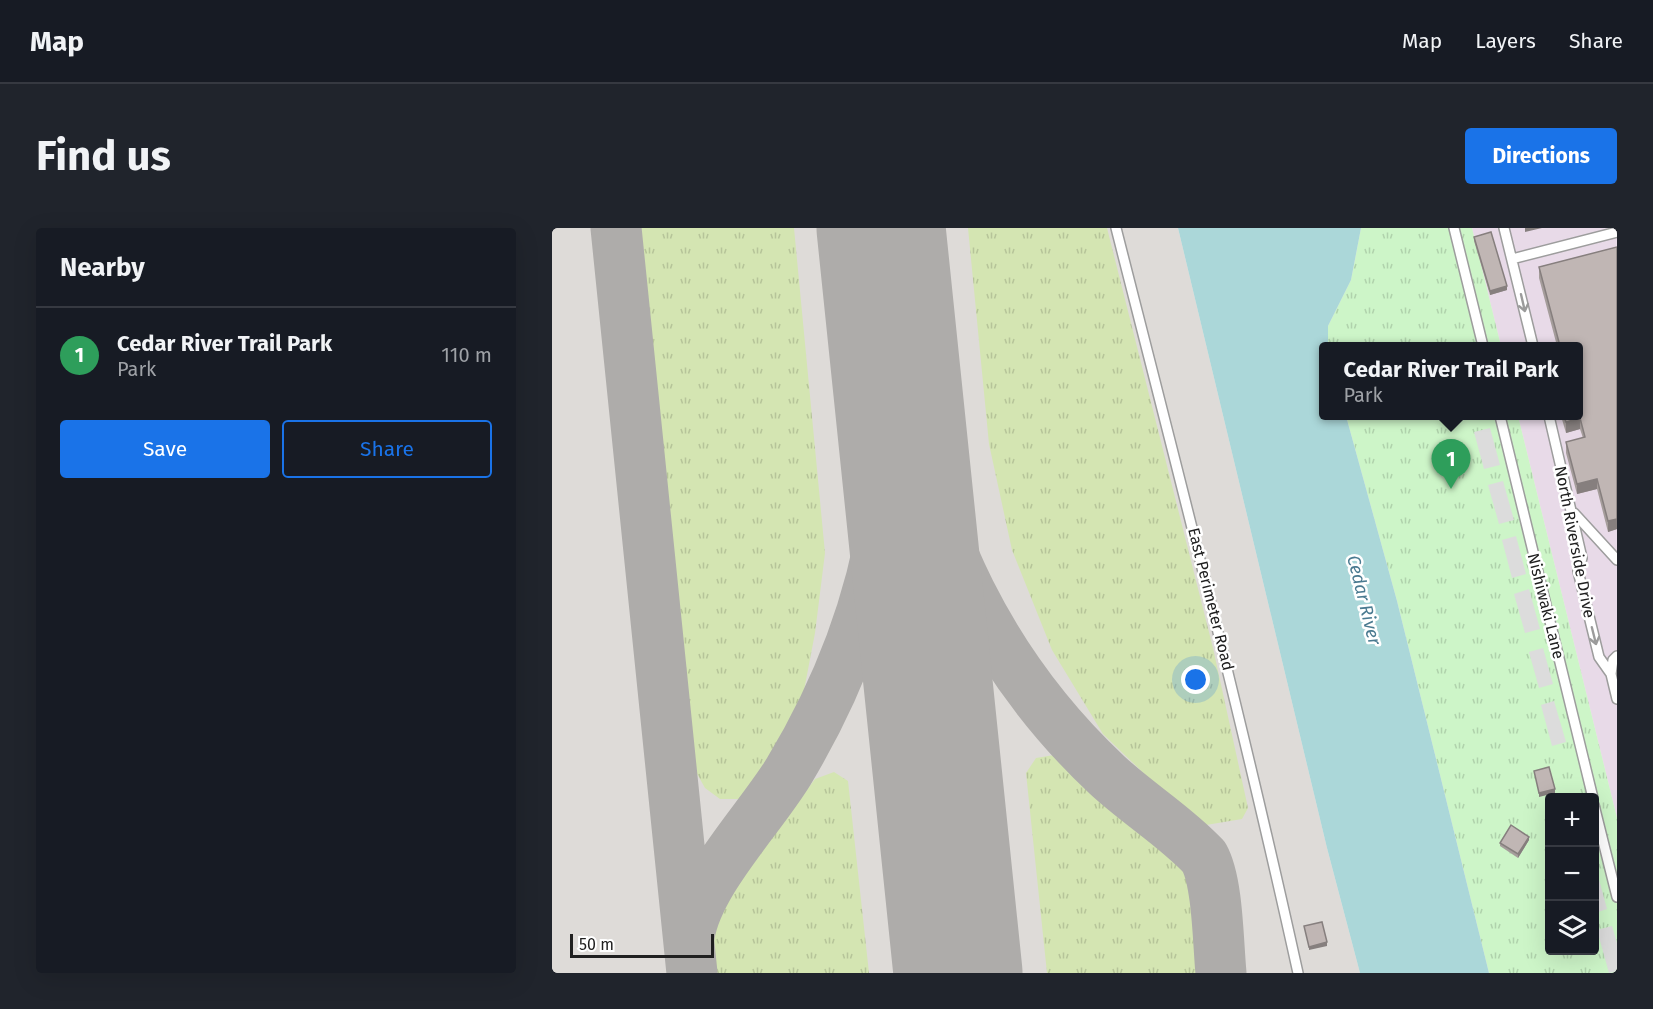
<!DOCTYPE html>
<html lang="en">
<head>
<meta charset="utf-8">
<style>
	:root { --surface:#171b24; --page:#20242c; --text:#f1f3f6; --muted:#9ea1a6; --line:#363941; --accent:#1a73e8 }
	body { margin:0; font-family:"Fira Sans",sans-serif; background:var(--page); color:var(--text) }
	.controls { position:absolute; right:18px; bottom:18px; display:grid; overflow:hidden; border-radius:6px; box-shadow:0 6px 24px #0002 }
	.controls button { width:54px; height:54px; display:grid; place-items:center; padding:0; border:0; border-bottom:2px solid var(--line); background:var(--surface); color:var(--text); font:30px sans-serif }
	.scale { position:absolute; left:18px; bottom:15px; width:144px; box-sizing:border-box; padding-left:6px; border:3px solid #202020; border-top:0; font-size:16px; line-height:21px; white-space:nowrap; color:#202020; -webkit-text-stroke:4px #fff; paint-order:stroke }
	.you { position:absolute; left:644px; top:452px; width:21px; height:21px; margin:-15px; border:4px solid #fff; border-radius:50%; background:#1a73e8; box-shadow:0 0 0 9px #1a73e833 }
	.badge { display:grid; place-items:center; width:39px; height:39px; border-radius:50%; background:var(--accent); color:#fff; font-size:20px; font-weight:700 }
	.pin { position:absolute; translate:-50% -50px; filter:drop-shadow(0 2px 3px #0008) }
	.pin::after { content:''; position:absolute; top:32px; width:21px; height:18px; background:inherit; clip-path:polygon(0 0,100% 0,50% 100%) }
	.popup { position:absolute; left:767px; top:114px; width:264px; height:78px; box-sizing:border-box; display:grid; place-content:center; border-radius:6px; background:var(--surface); filter:drop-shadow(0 2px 4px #0005); font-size:20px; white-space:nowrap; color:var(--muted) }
	.popup b { font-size:22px; color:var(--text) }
	.popup::after { content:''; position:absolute; left:50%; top:100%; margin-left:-12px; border:12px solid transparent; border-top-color:var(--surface) }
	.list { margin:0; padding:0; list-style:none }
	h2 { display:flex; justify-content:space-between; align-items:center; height:78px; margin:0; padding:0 24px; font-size:26px }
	h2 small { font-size:20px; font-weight:400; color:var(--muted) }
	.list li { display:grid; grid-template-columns:39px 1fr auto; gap:18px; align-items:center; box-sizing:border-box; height:96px; padding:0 24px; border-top:2px solid var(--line) }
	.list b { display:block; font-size:22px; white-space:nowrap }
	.list p { margin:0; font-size:20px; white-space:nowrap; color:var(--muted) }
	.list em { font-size:20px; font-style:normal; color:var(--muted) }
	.actions { display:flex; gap:12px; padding:18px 24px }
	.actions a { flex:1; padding:14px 0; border:2px solid var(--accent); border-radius:6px; text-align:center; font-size:21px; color:var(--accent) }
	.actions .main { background:var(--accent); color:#fff }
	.icon { flex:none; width:33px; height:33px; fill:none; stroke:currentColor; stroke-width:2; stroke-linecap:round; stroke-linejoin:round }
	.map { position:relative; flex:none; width:1065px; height:745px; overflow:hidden; border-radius:6px }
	header { display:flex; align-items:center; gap:36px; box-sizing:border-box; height:84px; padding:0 30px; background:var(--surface); border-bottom:2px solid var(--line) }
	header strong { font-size:28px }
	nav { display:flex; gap:33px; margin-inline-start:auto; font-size:21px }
	.intro { display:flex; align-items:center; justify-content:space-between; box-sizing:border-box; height:144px; padding:0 36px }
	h1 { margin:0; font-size:42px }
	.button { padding:15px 27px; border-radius:6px; background:var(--accent); color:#fff; font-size:21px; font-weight:700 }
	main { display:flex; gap:36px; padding:0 36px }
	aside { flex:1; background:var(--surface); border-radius:6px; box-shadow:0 6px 24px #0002 }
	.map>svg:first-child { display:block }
	.industrial { fill:#e8dae8 }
	.airport { fill:#dedbd8 }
	.grass { fill:url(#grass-tufts) }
	.park { fill:url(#park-tufts); fill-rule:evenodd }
	.parking { fill:#dcdcdc }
	.water { fill:#abd7d9 }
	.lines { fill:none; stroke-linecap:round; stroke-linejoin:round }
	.taxiway { stroke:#aeacaa; stroke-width:51 }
	.runway { stroke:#aeacaa; stroke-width:129 }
	.service-casing { stroke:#9d9d9d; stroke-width:12 }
	.service { stroke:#fff; stroke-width:9 }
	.wall { fill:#a59d9b }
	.shaded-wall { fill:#867f7e }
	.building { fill:#c0b6b4; stroke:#867f7e; stroke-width:1.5 }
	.oneway { stroke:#9b9b9b }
	.labels { text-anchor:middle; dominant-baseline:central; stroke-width:5; stroke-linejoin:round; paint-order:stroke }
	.street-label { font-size:16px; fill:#202020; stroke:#fff }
	.water-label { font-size:18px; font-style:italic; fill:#4a7a90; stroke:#fff }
</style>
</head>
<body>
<header>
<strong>Map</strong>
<nav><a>Map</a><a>Layers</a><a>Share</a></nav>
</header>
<div class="intro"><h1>Find us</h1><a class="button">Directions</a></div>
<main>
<aside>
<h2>Nearby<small></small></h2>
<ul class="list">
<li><span class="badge" style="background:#2e9e5b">1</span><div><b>Cedar River Trail Park</b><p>Park</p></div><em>110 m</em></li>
</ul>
<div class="actions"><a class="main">Save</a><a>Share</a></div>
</aside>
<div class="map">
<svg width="1065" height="745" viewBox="0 0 1065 745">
	<defs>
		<pattern id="grass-tufts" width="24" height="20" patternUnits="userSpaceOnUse" patternTransform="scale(1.5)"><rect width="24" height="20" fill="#d4e5b2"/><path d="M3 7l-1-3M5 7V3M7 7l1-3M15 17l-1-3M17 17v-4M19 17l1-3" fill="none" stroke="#b6c499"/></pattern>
		<pattern id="park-tufts" width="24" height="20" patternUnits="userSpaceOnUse" patternTransform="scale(1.5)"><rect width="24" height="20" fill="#cdf5c8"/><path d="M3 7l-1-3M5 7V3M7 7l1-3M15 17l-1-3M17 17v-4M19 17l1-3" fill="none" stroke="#b0d2ac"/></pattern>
	</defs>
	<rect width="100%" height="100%" fill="#efebe7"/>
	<path class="industrial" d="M 920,0 L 1065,0 L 1065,590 L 966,188 L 1026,188 L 1026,118 L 949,118 Z"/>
	<path class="airport" d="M 0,0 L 626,0 L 775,620 L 808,745 L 0,745 Z"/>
	<path class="grass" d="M 89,0 L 242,0 L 273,325 L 263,405 L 250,473 L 228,529 L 207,560 L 191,571 L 168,571 L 153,560 L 144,544 Z
		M 416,0 L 555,0 L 661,420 L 696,580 L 690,591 L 654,597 L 636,588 L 551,506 L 500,422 L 460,322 L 437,216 Z
		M 502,527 L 641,645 L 650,668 L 658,745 L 495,745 L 474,545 L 484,530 Z
		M 282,544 L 296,553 L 317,745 L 162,745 L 159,690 L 263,551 Z"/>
	<path class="park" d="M 809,0 L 920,0 L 949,118 L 776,118 L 776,98 L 799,52 Z
		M 794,188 L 966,188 L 1065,590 L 1065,745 L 937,745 L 845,373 ZM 998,570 L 1042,570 L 1042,722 L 998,722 Z"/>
	<path class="parking" d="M 938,200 L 948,237 L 932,241 L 922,204 Z
		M 951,253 L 962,292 L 947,296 L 936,257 Z
		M 964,308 L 974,346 L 960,350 L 950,312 Z
		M 977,361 L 988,401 L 973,405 L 962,366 Z
		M 991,420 L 1001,456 L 987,460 L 977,424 Z
		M 1002,473 L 1014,514 L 1000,518 L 989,477 Z
		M 1045,644 L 1055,681 L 1043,685 L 1043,645 Z
		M 1060,698 L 1065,715 L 1065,743 L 1057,745 L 1045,702 Z"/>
	<path class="water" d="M 626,0 L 809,0 L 799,52 L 776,98 L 776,118 L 772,118 L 772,188 L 794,188 L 845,373 L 937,745 L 808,745 L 775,620 Z"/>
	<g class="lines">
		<path class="taxiway" d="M 64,0 L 140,745
			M 345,147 C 380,305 435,434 555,547 C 586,576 623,598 652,629 C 666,654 666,715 669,745
			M 137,709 C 145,654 208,591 237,543 C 287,460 322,367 335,271 C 339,244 338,216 341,189"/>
		<path class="runway" d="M 329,0 L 406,745"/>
		<defs>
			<path id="service" d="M 564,0 C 627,248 691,495 746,745
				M 902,0 L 931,118
				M 952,0 L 981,118
				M 960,31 L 1065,4
				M 948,188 L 1041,570
				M 997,188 L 1030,330 L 1026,343 L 1047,429 L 1059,446 L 1065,471
				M 1022,285 L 1065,332
				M 1059,446 L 1061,432 L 1065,428
				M 1042,577 L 1065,669"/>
		</defs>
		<use href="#service" class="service-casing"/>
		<use href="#service" class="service"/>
	</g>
	<path class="wall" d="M 922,9 L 955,62 L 938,67 L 922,13 Z
		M 1065,19 L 1065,301 L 1056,304 L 1045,261 L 1025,266 L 1014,225 L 1014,214 L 1031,210 L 1028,201 L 1014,205 L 1009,188 L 1026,188 L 1026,118 L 1005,118 L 987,50 L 987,39 Z
		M 977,612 L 966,630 L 948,618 L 948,615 Z"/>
	<path class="shaded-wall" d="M 973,0 L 990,0 L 973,4 Z
		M 955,58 L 955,62 L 938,67 L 938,63 Z
		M 1028,190 L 1028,201 L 1014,205 L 1014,194 Z
		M 1045,251 L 1045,261 L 1025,266 L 1025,256 Z
		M 1065,291 L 1065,301 L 1056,304 L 1056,293 Z
		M 1003,561 L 1003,565 L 987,569 L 987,565 Z
		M 977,609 L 977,612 L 966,630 L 966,626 Z
		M 775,714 L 775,718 L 757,722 L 757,719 Z"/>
	<path class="building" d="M 939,4 L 955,58 L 938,63 L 922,9 Z
		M 1065,19 L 1065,291 L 1056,293 L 1045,251 L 1025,256 L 1014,214 L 1033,209 L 1028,190 L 1014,194 L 1012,188 L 1026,188 L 1026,118 L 1008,118 L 987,39 Z
		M 997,539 L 1003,561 L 987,565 L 982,543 Z
		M 959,597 L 977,609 L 966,626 L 948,615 Z
		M 770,694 L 775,714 L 757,719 L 752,698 Z"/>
	<defs><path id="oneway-shaft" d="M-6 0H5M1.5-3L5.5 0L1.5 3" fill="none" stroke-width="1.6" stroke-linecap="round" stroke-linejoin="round" transform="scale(1.5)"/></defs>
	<g class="oneway">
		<use href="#oneway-shaft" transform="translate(971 75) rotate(77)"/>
		<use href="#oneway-shaft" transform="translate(1042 408) rotate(76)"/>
	</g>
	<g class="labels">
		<g class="street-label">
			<text transform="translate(1023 314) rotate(79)">North Riverside Drive</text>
			<text transform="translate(659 371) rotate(76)">East Perimeter Road</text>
			<text transform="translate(994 378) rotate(76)">Nishiwaki Lane</text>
		</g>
		<g class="water-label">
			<text transform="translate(812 372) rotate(76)">Cedar River</text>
		</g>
	</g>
</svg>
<div class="controls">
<button>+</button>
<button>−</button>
<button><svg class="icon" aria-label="layers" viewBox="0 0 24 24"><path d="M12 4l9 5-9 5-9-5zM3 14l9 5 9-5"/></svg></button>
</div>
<div class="scale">50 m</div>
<div class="you"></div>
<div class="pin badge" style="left:899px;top:261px;background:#2e9e5b">1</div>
<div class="popup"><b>Cedar River Trail Park</b>Park</div>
</div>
</main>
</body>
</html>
